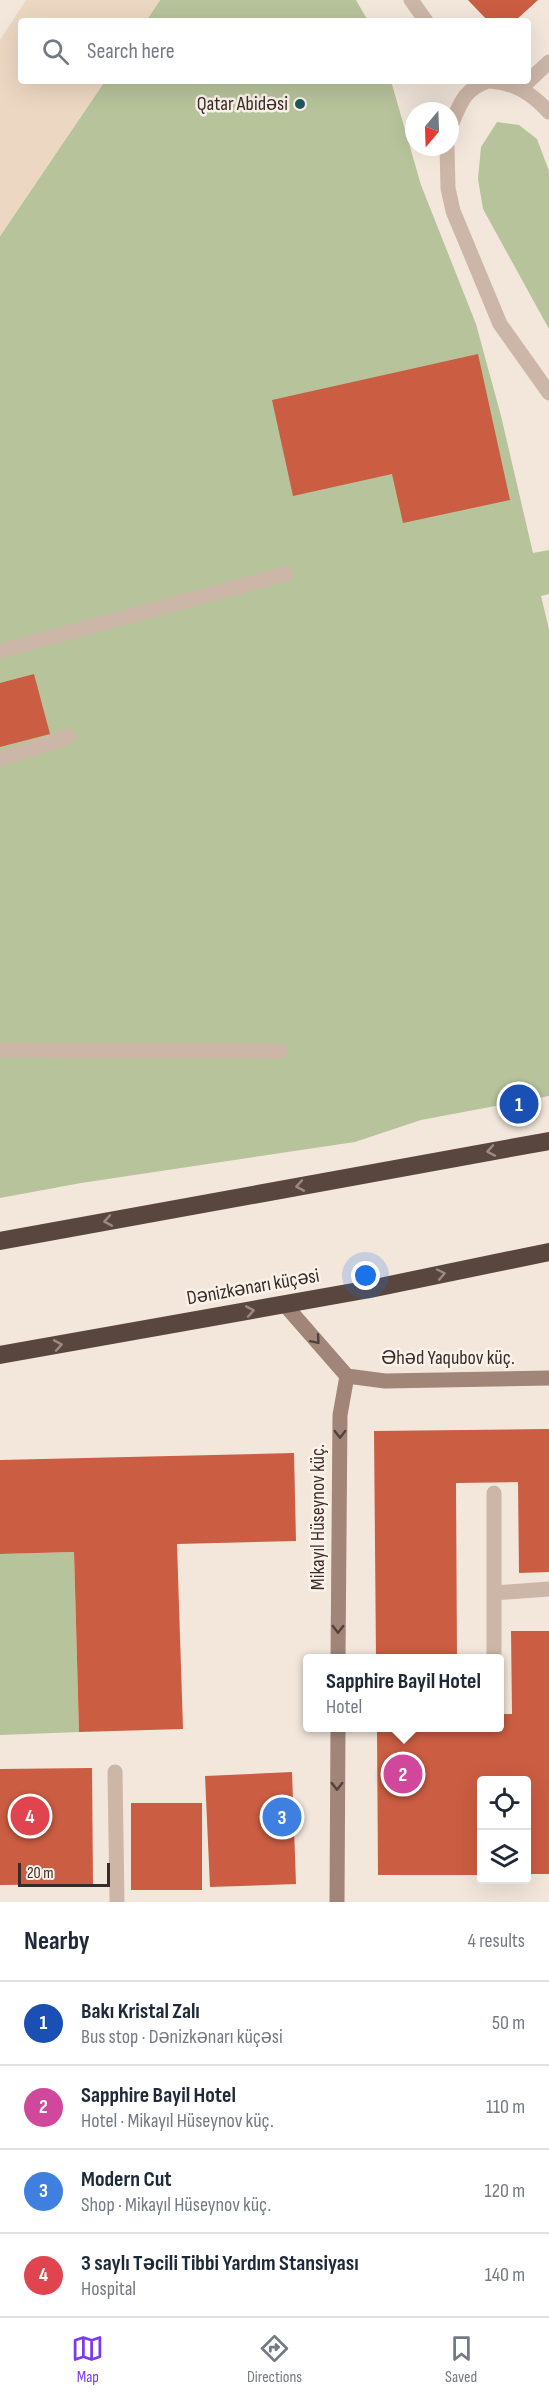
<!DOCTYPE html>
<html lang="en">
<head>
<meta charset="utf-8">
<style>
	:root { --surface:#fff; --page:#f6f6f7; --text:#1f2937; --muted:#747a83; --line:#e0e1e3; --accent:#7c3aed }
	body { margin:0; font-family:"Sofia Sans Condensed",sans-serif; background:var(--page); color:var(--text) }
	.controls { position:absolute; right:18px; bottom:18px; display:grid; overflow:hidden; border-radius:6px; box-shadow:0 6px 24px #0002 }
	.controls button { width:54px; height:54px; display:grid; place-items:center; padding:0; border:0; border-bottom:2px solid var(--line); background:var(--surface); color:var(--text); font:30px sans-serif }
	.compass { position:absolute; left:405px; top:102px; width:54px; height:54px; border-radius:50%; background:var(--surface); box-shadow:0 6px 24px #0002; rotate:199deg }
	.scale { position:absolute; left:18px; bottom:15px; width:92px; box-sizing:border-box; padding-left:6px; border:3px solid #382c28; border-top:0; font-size:16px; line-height:21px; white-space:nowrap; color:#382c28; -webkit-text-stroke:4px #faf1e9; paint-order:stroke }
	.you { position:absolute; left:366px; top:1276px; width:21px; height:21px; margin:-15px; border:4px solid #fff; border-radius:50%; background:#1a73e8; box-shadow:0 0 0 9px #1a73e833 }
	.badge { display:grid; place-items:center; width:39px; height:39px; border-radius:50%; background:var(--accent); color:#fff; font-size:20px; font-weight:700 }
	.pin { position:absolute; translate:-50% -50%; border:3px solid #fff; box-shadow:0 2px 6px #0006 }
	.popup { position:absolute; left:303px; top:1654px; width:201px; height:78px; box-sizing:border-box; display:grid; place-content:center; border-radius:6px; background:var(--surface); filter:drop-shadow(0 2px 4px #0005); font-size:20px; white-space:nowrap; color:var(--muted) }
	.popup b { font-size:22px; color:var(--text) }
	.popup::after { content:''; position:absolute; left:50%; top:100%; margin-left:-12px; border:12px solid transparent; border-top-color:var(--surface) }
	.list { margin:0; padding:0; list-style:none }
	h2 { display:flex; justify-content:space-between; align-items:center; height:78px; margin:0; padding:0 24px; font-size:26px }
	h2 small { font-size:20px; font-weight:400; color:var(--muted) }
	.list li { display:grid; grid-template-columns:39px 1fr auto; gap:18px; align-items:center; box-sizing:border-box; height:84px; padding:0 24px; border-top:2px solid var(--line) }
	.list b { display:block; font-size:22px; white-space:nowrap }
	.list p { margin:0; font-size:20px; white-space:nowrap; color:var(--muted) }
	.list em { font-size:20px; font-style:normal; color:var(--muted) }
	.icon { flex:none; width:33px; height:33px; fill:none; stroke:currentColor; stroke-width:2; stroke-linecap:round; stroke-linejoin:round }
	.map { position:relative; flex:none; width:549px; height:1902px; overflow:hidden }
	.search { position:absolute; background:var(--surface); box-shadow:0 6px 24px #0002; left:18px; right:18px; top:18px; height:66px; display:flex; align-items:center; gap:15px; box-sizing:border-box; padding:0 21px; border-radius:6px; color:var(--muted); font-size:22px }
	.sheet { height:414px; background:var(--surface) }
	nav { display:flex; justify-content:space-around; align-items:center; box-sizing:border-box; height:84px; border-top:2px solid var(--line); background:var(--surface); font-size:16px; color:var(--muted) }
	nav a { display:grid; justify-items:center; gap:3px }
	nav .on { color:var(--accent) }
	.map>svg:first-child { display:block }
	.green { fill:#b7c39b }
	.plaza { fill:#ecd7c2 }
	.building { fill:#cb5d42 }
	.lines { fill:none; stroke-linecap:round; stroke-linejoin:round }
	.lane { stroke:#ccb6a7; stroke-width:15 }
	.secondary { stroke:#a08578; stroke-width:15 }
	.highway { stroke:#59463f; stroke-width:18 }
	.oneway { stroke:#998a83 }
	.oneway2 { stroke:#52423c }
	.poi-dot { fill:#1c5a5b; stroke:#faf1e9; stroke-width:2 }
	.labels { text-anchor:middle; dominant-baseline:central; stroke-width:5; stroke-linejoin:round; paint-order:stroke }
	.poi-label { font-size:20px; fill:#382c28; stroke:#faf1e9; text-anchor:end }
	.street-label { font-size:20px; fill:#382c28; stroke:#faf1e9 }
</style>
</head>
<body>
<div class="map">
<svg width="549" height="1902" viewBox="0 0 549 1902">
	<rect width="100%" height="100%" fill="#f3e7dc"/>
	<path class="green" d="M 160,0 L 356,0 L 368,21 L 146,21 Z
		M 105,81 L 391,81 L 421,185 L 476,324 L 501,416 L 533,553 L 549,550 L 549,594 L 541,596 L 549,629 L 549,1096 L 421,1120 L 355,1142 L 81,1183 L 0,1198 L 0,236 Z
		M 497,122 L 519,125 L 537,139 L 549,171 L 549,329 L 483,209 L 478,179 L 481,147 Z
		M 74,1552 L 79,1732 L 0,1735 L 0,1554 Z"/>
	<path class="plaza" d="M 26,0 L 160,0 L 146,21 L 21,21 L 21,81 L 105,81 L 0,236 L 0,40 Z"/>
	<path class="building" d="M 468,0 L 538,0 L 515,21 L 488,21 Z
		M 478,354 L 510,500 L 403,523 L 392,474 L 293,496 L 272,400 Z
		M 34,674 L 50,734 L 0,747 L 0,683 Z
		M 549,1429 L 549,1572 L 519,1573 L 518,1482 L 456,1483 L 457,1658 L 376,1658 L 374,1431 Z
		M 294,1453 L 296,1541 L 177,1544 L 183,1729 L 79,1732 L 74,1552 L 0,1554 L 0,1460 Z
		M 511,1631 L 549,1631 L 549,1874 L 526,1874 L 526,1780 L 482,1780 L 482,1875 L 378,1875 L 377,1728 L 499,1728 L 499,1714 L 512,1714 Z
		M 92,1768 L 93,1884 L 0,1885 L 0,1769 Z
		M 292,1772 L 296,1884 L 210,1887 L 205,1776 Z
		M 131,1803 L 202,1803 L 202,1890 L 131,1890 Z"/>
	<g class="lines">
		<path class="lane" d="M 411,0 L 426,21
			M 490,81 C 516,83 532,94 549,112
			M 521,88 L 549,62
			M 450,128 C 460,104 463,90 488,81
			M 447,147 L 448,188 L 453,211 L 500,324 L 549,393
			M 0,651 L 286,574
			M 0,759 L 68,737
			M 0,1050 L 280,1051
			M 494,1593 L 494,1493
			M 494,1658 L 494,1593 L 549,1589
			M 115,1772 L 117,1902"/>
		<path class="secondary" d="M 285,1305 L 347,1376
			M 347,1376 L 385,1381 L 549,1378
			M 338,1658 L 340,1415 L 347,1376
			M 337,1902 L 338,1728"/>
		<path class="highway" d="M 0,1241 L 549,1141
			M 0,1355 L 370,1289 L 549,1252"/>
	</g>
	<defs><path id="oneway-chevron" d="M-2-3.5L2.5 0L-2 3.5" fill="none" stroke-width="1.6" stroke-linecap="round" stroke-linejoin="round" transform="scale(1.5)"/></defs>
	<g class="oneway">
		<use href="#oneway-chevron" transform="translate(491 1151) rotate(170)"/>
		<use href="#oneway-chevron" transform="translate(300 1186) rotate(170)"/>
		<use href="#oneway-chevron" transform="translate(108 1221) rotate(170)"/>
		<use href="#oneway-chevron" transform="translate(441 1274) rotate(-12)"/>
		<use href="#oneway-chevron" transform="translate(250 1311) rotate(-10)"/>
		<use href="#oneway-chevron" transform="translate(58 1345) rotate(-10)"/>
	</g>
	<g class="oneway2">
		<use href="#oneway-chevron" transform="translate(316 1340) rotate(49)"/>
		<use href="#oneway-chevron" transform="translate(340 1434) rotate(90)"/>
		<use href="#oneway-chevron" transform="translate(338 1629) rotate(90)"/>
		<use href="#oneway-chevron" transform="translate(337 1786) rotate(90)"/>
	</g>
	<circle class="poi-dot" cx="300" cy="104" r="6"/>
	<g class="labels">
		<g class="poi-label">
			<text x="288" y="104">Qatar Abidəsi</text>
		</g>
		<g class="street-label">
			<text transform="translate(253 1287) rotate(-10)">Dənizkənarı küçəsi</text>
			<text x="448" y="1358">Əhəd Yaqubov küç.</text>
			<text transform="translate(318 1517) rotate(-90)">Mikayıl Hüseynov küç.</text>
		</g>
	</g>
</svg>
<div class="controls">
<button><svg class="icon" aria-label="locate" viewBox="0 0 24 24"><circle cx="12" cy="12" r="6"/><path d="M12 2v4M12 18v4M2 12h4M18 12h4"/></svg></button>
<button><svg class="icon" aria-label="layers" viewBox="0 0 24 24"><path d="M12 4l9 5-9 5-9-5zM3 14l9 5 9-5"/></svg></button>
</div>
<svg class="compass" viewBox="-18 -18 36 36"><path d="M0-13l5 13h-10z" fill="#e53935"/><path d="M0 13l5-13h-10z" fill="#747a83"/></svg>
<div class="scale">20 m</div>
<div class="you"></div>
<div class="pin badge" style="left:519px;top:1104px;background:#1a4fb4">1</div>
<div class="pin badge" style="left:403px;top:1774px;background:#d1479c">2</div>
<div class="popup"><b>Sapphire Bayil Hotel</b>Hotel</div>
<div class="pin badge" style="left:282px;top:1817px;background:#3f7fe0">3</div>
<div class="pin badge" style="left:30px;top:1816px;background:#e0444e">4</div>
<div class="search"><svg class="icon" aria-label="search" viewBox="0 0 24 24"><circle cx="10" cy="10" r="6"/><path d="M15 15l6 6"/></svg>Search here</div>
</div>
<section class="sheet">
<h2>Nearby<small>4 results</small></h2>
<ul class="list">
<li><span class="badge" style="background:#1a4fb4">1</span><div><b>Bakı Kristal Zalı</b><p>Bus stop · Dənizkənarı küçəsi</p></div><em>50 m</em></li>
<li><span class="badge" style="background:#d1479c">2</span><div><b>Sapphire Bayil Hotel</b><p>Hotel · Mikayıl Hüseynov küç.</p></div><em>110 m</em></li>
<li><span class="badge" style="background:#3f7fe0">3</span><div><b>Modern Cut</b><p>Shop · Mikayıl Hüseynov küç.</p></div><em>120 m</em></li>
<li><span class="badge" style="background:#e0444e">4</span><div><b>3 saylı Təcili Tibbi Yardım Stansiyası</b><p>Hospital</p></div><em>140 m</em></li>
</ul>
</section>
<nav>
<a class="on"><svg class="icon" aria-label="map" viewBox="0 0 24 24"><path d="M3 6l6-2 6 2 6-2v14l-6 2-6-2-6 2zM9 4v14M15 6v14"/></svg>Map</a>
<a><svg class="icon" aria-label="directions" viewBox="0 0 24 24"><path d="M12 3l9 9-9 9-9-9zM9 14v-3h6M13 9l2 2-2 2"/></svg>Directions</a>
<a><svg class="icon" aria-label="saved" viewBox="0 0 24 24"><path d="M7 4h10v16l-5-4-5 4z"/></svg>Saved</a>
</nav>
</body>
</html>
